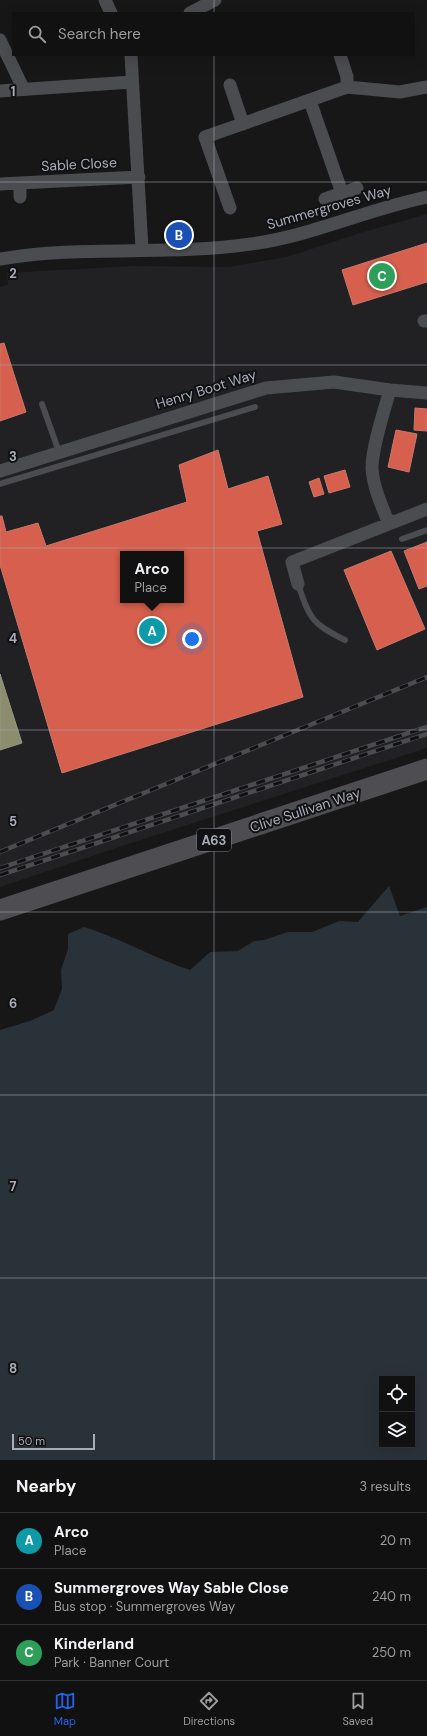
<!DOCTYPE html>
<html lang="en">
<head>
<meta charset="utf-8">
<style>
	:root { --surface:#111; --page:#1e1f1f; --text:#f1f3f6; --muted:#9c9d9f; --line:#303131; --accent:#2563eb }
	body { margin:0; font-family:"DM Sans",sans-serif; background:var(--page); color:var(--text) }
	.controls { position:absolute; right:12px; bottom:12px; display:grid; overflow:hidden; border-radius:0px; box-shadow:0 4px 16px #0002 }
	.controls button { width:36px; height:36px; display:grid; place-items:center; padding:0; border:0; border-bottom:1px solid var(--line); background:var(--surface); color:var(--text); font:20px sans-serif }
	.scale { position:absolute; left:12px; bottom:10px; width:83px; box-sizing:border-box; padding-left:4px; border:2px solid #a8adb8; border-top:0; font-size:11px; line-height:14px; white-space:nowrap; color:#a8adb8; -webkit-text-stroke:3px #111113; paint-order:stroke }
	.you { position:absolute; left:192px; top:639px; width:14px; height:14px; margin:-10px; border:3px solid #fff; border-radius:50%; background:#1a73e8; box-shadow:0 0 0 6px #1a73e833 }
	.badge { display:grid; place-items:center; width:26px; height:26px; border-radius:50%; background:var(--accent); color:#fff; font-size:13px; font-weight:700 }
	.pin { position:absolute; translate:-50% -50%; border:2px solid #fff; box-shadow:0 1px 4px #0006 }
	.popup { position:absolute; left:120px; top:551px; width:64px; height:52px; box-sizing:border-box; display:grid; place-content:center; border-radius:0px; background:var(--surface); filter:drop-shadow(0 1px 3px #0005); font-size:13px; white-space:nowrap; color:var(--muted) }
	.popup b { font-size:15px; color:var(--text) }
	.popup::after { content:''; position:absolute; left:50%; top:100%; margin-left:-8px; border:8px solid transparent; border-top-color:var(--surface) }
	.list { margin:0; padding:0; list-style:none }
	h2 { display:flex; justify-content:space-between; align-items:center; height:52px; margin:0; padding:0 16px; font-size:17px }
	h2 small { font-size:13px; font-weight:400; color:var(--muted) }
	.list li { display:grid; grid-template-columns:26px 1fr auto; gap:12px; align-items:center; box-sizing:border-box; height:56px; padding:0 16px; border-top:1px solid var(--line) }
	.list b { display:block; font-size:15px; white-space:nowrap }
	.list p { margin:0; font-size:13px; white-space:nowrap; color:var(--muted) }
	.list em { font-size:13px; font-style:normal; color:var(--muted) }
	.icon { flex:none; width:22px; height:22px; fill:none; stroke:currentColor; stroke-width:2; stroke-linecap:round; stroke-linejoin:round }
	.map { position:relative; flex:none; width:427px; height:1460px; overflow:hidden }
	.search { position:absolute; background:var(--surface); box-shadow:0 4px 16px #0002; left:12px; right:12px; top:12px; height:44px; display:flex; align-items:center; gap:10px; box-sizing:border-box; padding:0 14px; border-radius:0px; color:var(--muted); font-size:15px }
	.sheet { height:220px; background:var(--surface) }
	nav { display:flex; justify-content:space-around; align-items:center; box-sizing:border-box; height:56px; border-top:1px solid var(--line); background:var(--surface); font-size:11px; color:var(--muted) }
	nav a { display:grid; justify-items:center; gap:2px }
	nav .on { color:var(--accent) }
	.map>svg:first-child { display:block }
	.built { fill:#212123; fill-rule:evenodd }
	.water { fill:#2a3239; fill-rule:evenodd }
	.shops { fill:#d6604d; stroke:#c8776d; fill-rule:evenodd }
	.industry { fill:#8c8c6e; stroke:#949684 }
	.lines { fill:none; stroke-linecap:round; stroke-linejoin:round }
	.service { stroke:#4b4c50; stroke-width:6 }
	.minor { stroke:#4b4c50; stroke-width:13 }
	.trunk { stroke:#4e4e52; stroke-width:21 }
	.rail-casing { stroke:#4b4c4f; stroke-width:4.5 }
	.rail { stroke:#111113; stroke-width:3; stroke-dasharray:9; stroke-linecap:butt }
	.grid { fill:none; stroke:#a8adb8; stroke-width:1; stroke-opacity:0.55 }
	.labels { text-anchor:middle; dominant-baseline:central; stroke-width:4; stroke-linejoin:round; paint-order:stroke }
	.shield { fill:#111113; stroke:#7b7e86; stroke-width:1 }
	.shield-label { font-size:13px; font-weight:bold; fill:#a8adb8 }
	.street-label { font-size:14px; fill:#a8adb8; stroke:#111113 }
	.grid-label { font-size:13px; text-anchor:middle; font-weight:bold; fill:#a8adb8; stroke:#111113; stroke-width:4; stroke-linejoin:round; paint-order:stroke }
</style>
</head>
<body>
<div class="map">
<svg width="427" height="1460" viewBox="0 0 427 1460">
	<rect width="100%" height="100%" fill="#171717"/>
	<path class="built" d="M 427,214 L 427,748 L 128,844 L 0,887 L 0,287 L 8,285 L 7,273 L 132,266 L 228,267 L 287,257 L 360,233 ZM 123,554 L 181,554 L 181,600 L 123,600 Z"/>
	<path class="water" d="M 389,886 L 400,916 L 427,907 L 427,1460 L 0,1460 L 0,1030 L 30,1021 L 54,1010 L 62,989 L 61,970 L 68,949 L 68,934 L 84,927 C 121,938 153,958 190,970 L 210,952 L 238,951 L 254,941 L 264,940 L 288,932 L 312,932 L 339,921 L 358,922 ZM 382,1379 L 412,1379 L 412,1445 L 382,1445 Z"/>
	<path class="shops" d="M 427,243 L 427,282 L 353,305 L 342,270 Z
		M 4,343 L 26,412 L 0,421 L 0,344 Z
		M 415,408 L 427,409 L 427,431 L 414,430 Z
		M 396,430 L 417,434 L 409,472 L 388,467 Z
		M 218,450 L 228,489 L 268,476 L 282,524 L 257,531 L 303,697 L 62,773 L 0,565 L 0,516 L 2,516 L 6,532 L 38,523 L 46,546 L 187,502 L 179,465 ZM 123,554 L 181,554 L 181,600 L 123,600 Z
		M 345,470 L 350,487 L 329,493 L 324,476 Z
		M 319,478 L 324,494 L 314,497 L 309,482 Z
		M 427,542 L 427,586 L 419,589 L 404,551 Z
		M 391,551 L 425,629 L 377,650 L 344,570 Z"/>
	<path class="industry" d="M 0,674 L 22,743 L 0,750 Z"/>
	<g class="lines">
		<path class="service" d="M 42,404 L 59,452
			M 0,484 L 255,407
			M 402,539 L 427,530
			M 298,584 C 310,619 311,623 345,640"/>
		<path class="minor" d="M 105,0 L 111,13
			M 190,13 L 215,0
			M 0,40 L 23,88
			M 131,55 L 142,249
			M 340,55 L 347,77 L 347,87
			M 230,85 L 243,124
			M 0,91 L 132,82
			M 310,101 L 342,193
			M 20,183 L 20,197
			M 0,184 L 139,177
			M 325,199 L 357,188
			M 230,208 L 205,137 L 347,87 L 400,92 L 427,87
			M 0,259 C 83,245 168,256 251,244 C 312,236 367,209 427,197
			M 424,321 L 427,321
			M 0,471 L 266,388 L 334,382 L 390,390 L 427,393
			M 389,524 C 382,506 373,487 372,468 C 372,447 384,411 390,390
			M 298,584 L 292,562 L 427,509"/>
		<path class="trunk" d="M 0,910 L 427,769"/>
		<defs>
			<path id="rail" d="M 0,852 L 427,677
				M 0,868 L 427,727
				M 0,875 L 427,734"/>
		</defs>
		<use href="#rail" class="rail-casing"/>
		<use href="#rail" class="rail"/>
	</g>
	<path class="grid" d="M 214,0 L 214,13M 214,55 L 214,1460M 0,182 L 427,182M 0,365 L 427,365M 0,548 L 427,548M 0,730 L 427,730M 0,912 L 427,912M 0,1095 L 427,1095M 0,1278 L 427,1278"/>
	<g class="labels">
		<rect class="shield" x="197" y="829" width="34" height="22" rx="3"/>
		<g class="shield-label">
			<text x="214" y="840">A63</text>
		</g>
		<g class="street-label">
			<text transform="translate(79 164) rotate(-3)">Sable Close</text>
			<text transform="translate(329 207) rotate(-16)">Summergroves Way</text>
			<text transform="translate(206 389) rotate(-17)">Henry Boot Way</text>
			<text transform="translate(305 810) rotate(-18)">Clive Sullivan Way</text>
		</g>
	</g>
	<g class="grid-label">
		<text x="13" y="96">1</text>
		<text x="13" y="278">2</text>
		<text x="13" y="461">3</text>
		<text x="13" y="643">4</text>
		<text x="13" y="826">5</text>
		<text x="13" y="1008">6</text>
		<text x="13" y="1191">7</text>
		<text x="13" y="1373">8</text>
	</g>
</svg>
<div class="controls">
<button><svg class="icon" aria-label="locate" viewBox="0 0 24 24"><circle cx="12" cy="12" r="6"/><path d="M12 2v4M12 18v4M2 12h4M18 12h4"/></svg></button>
<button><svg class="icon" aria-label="layers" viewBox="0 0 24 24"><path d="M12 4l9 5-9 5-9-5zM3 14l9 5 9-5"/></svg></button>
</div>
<div class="scale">50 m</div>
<div class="you"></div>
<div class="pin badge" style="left:152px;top:631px;background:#0f9aa8">A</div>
<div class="popup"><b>Arco</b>Place</div>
<div class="pin badge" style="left:179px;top:235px;background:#1a4fb4">B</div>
<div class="pin badge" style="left:382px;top:276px;background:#2e9e5b">C</div>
<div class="search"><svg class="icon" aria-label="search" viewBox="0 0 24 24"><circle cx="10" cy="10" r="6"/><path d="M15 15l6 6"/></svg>Search here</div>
</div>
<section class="sheet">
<h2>Nearby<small>3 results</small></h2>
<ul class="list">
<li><span class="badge" style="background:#0f9aa8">A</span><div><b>Arco</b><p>Place</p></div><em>20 m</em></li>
<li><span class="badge" style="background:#1a4fb4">B</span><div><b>Summergroves Way Sable Close</b><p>Bus stop · Summergroves Way</p></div><em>240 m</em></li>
<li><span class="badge" style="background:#2e9e5b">C</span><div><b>Kinderland</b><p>Park · Banner Court</p></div><em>250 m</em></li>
</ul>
</section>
<nav>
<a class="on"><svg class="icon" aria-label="map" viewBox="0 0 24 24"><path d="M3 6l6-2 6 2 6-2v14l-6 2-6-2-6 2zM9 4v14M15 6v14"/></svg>Map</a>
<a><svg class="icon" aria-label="directions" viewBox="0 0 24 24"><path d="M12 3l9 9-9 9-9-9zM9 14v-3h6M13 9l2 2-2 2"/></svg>Directions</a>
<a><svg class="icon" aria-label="saved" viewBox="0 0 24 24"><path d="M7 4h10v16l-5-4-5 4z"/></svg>Saved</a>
</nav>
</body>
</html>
